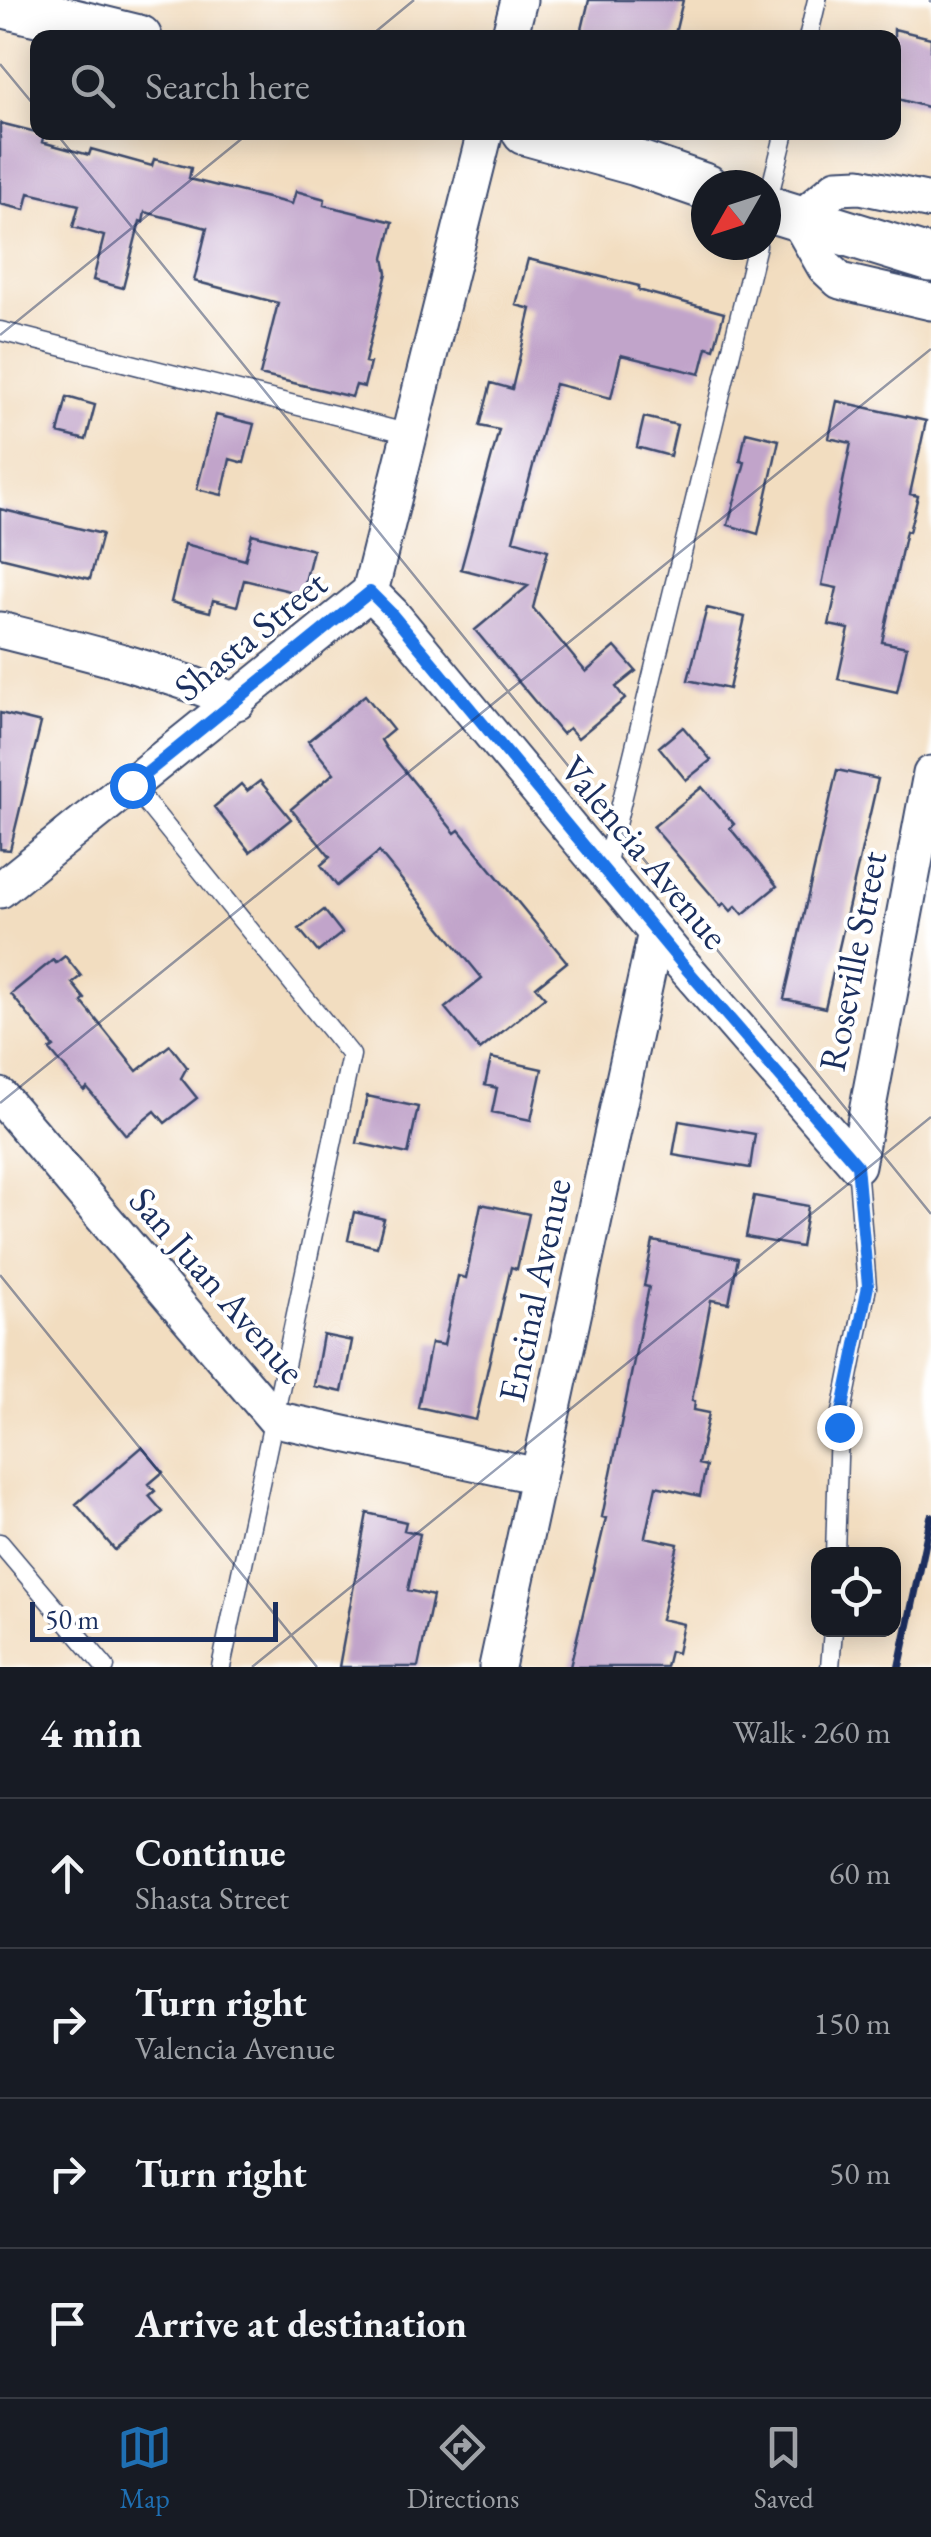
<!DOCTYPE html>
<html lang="en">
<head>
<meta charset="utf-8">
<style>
	:root { --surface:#171b24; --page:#20242c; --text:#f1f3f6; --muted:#9ea1a6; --line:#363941; --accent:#1f6fb2 }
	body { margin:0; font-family:"EB Garamond",serif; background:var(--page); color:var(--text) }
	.controls { position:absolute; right:30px; bottom:30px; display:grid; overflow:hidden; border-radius:20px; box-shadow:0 5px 25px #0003 }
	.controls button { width:90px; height:90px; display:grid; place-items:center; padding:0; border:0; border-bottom:2px solid var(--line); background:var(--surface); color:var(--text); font:50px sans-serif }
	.compass { position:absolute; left:691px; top:170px; width:90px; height:90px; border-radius:50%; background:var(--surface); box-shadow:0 5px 25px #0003; rotate:231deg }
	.scale { position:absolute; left:30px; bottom:25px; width:248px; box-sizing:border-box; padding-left:10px; border:5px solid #1b2f5e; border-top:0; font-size:28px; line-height:35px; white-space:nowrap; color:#1b2f5e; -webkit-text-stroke:8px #fff; paint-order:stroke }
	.stop { position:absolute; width:30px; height:30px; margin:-22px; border:8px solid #1a73e8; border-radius:50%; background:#fff }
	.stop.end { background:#1a73e8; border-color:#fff; box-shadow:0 2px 10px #0008 }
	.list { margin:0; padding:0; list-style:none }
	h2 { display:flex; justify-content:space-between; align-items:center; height:130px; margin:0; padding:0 40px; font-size:42px }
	h2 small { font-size:32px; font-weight:400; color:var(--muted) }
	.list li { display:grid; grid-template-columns:65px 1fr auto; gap:30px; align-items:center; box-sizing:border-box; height:150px; padding:0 40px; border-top:2px solid var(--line) }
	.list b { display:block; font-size:38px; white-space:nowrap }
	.list p { margin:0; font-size:32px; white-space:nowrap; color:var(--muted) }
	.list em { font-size:32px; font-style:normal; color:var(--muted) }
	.icon { flex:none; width:55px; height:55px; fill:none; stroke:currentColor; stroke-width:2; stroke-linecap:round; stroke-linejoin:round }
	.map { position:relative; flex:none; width:931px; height:1667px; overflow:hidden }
	.search { position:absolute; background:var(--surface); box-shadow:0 5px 25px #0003; left:30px; right:30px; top:30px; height:110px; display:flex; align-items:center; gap:25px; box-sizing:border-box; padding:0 35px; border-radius:20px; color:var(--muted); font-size:38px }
	.sheet { height:730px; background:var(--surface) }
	nav { display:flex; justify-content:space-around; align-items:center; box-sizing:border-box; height:140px; border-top:2px solid var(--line); background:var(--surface); font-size:28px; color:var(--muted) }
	nav a { display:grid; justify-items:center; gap:5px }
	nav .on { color:var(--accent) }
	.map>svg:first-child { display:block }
	.building { fill:#c1a4ca }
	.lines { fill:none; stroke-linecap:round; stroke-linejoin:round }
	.service-casing { stroke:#3b496d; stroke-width:21 }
	.minor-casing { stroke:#3b496d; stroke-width:39 }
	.tertiary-casing { stroke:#3b496d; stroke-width:49 }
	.service { stroke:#fff; stroke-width:18 }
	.minor { stroke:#fff; stroke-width:35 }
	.tertiary { stroke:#fff; stroke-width:45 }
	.rail { stroke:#1b2f5e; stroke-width:8 }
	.route { stroke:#1a73e8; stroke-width:12 }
	.ticks { fill:none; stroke:#1b2f5e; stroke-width:2.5; stroke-opacity:0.45 }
	.labels { text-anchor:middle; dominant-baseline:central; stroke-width:8; stroke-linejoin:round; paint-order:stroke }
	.street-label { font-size:38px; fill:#1b2f5e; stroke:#fff }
</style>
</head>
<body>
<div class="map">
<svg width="931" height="1667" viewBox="0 0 931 1667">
	<rect width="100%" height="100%" fill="#fff"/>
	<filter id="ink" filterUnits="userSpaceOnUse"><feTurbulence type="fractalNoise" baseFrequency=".01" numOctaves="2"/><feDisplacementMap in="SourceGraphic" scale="20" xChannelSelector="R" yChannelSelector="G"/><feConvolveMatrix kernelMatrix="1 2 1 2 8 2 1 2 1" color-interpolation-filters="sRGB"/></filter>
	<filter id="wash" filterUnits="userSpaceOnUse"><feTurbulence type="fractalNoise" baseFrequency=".0048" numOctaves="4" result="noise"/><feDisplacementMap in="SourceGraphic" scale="40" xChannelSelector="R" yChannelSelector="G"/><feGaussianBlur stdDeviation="2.25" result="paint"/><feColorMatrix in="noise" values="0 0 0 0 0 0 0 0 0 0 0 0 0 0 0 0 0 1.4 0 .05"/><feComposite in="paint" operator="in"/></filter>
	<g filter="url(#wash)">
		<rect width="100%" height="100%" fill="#f2ddc0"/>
		<g id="blocks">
			<path class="building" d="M 589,0 L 683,0 L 674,38 L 580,38 Z
				M 894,29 L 931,38 L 931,108 L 894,98 Z
				M 0,123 L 44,134 L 42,142 L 89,155 L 91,149 L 152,166 L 154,159 L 191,168 L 189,179 L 292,204 L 296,191 L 325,199 L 324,205 L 393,222 L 384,258 L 387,273 L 365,362 L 370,363 L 364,387 L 356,385 L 352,397 L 260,375 L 278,303 L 194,281 L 207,228 L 145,212 L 143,222 L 140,221 L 123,288 L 93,280 L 104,236 L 73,227 L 79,205 L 29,193 L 25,210 L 0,204 Z
				M 528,259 L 639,286 L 638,290 L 724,313 L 714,349 L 707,347 L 700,374 L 621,355 L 611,398 L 555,384 L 513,540 L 548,550 L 533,608 L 586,672 L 615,647 L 636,671 L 616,687 L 625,699 L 578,738 L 569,728 L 562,734 L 475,630 L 528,586 L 461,569 L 499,430 L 480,426 L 491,383 L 512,389 L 531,309 L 516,305 Z
				M 67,397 L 95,405 L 86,440 L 58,433 Z
				M 837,401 L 926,421 L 910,494 L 918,496 L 909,532 L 906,531 L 882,642 L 907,647 L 897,692 L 838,679 L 849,629 L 829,625 L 837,588 L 822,585 L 851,443 L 829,438 Z
				M 216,415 L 254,424 L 244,463 L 230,459 L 222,495 L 197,489 Z
				M 644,417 L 677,425 L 670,456 L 637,447 Z
				M 746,432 L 779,440 L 758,534 L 728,525 L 745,462 L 740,461 Z
				M 0,509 L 102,534 L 90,579 L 0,557 Z
				M 252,534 L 313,550 L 302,594 L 244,580 L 237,606 L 213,600 L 210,612 L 171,602 L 185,544 L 245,560 Z
				M 707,608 L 745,617 L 729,689 L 688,680 Z
				M 365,695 L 393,730 L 381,740 L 386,748 L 455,833 L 459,830 L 567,962 L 536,987 L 545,997 L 480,1050 L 445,1008 L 482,978 L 379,852 L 337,886 L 321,865 L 330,857 L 291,809 L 334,773 L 308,741 Z
				M 0,713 L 41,723 L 10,850 L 0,849 Z
				M 683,727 L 711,760 L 686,780 L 659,747 Z
				M 837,770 L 878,779 L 825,1008 L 784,999 Z
				M 260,781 L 291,819 L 250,852 L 214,807 L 241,784 L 247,791 Z
				M 702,787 L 734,824 L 730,828 L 777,886 L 743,914 L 736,906 L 731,911 L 724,903 L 721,906 L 653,827 Z
				M 324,910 L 342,933 L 318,952 L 299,929 Z
				M 65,956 L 81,976 L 72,983 L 85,999 L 82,1002 L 137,1071 L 170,1045 L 187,1067 L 181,1078 L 197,1098 L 165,1123 L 155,1111 L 126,1135 L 87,1088 L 84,1091 L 50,1050 L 54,1047 L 11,994 L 53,960 L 56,963 Z
				M 491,1058 L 542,1069 L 531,1120 L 492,1112 L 497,1088 L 485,1085 Z
				M 367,1096 L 418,1107 L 408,1154 L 357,1143 Z
				M 679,1121 L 755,1134 L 750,1168 L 673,1155 Z
				M 754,1196 L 808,1206 L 801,1247 L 746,1237 Z
				M 481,1204 L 529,1214 L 517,1269 L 511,1267 L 476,1420 L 418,1407 L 431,1343 L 444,1345 L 458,1276 L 466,1278 Z
				M 354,1212 L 384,1219 L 377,1247 L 348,1240 Z
				M 653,1241 L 738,1258 L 729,1303 L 711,1300 L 692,1400 L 695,1401 L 694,1410 L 709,1413 L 698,1464 L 706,1466 L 700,1496 L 656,1486 L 645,1537 L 678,1544 L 661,1619 L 683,1624 L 677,1653 L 670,1651 L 666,1667 L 570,1667 L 606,1518 L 602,1517 L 649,1287 L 644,1286 Z
				M 323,1335 L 352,1341 L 342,1392 L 314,1386 Z
				M 142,1447 L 163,1472 L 149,1484 L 155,1491 L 149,1496 L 163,1512 L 115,1550 L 76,1504 Z
				M 367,1513 L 406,1522 L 404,1530 L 420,1534 L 408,1590 L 433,1596 L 418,1667 L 339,1667 Z"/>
		</g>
	</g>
	<g filter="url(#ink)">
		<use href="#blocks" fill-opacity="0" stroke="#3b496d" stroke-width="2.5"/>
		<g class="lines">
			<defs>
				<path id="service" d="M 808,38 L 817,0
					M 766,207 L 785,132
					M 0,331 L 410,434
					M 132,785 L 351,1055 L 221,1667
					M 605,870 L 757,245
					M 0,1543 L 105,1667
					M 835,1554 L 839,1427 L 867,1287 L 857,1165
					M 830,1667 L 833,1630"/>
				<path id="minor" d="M 509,38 L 519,0
					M 931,201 L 860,186 L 837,187 L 798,220 L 825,267 L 840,281 L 931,302
					M 370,592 L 391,613 L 683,965 L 857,1165
					M 0,630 C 80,650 160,669 237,702
					M 0,890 L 370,592 L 485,132
					M 0,1096 L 275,1419 L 538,1476
					M 857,1165 L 931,774
					M 497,1667 L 656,932"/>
				<path id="tertiary" d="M 0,4 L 139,38
					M 525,132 L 637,163 L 706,187
					M 766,208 L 931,259"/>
			</defs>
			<use href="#service" class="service-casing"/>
			<use href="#minor" class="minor-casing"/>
			<use href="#tertiary" class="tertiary-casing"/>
			<use href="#service" class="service"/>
			<use href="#minor" class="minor"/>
			<use href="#tertiary" class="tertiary"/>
			<path class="rail" d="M 899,1667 L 931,1517"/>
		</g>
	</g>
	<g class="lines" filter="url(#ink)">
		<path class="route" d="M 132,785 L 370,592 L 391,613 L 683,965 L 857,1165 L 868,1286 L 839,1427"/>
	</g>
	<path class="ticks" d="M 929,0 L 931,2M 368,38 L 414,0M 0,64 L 38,110M 55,132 L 931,1214M 0,335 L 250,132M 0,1103 L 931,349M 0,1275 L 317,1667M 252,1667 L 931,1117"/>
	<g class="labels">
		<g class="street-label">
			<text transform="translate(250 635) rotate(-39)">Shasta Street</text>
			<text transform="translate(645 852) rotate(50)">Valencia Avenue</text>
			<text transform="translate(852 961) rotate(-79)">Roseville Street</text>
			<text transform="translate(218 1285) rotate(49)">San Juan Avenue</text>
			<text transform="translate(534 1290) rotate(-78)">Encinal Avenue</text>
		</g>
	</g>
</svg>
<div class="controls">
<button><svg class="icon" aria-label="locate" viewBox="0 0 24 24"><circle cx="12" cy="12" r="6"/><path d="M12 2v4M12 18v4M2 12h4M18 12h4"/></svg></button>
</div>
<svg class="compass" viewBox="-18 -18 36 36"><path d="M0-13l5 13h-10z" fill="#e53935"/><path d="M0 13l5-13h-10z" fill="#9ea1a6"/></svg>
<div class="scale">50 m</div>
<div class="stop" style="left:132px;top:785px"></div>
<div class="stop end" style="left:839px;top:1427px"></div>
<div class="search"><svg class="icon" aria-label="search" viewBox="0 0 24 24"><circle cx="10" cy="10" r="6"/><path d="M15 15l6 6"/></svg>Search here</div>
</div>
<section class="sheet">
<h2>4 min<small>Walk · 260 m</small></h2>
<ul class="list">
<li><svg class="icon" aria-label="ahead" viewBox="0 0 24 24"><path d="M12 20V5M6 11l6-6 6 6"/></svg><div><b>Continue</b><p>Shasta Street</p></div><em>60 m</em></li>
<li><svg class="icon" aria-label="right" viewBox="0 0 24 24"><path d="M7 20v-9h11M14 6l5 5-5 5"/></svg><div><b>Turn right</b><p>Valencia Avenue</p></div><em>150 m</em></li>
<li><svg class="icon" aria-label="right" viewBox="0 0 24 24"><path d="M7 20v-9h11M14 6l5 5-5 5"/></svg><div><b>Turn right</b></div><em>50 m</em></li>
<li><svg class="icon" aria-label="arrive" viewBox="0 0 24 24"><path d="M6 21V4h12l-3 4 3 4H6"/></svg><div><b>Arrive at destination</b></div></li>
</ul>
</section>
<nav>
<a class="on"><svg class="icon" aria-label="map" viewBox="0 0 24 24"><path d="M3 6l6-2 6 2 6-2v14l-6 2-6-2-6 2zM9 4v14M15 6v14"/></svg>Map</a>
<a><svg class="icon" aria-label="directions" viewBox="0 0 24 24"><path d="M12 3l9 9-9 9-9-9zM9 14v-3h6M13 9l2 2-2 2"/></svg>Directions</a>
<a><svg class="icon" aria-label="saved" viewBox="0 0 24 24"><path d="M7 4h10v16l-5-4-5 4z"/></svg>Saved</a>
</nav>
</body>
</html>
